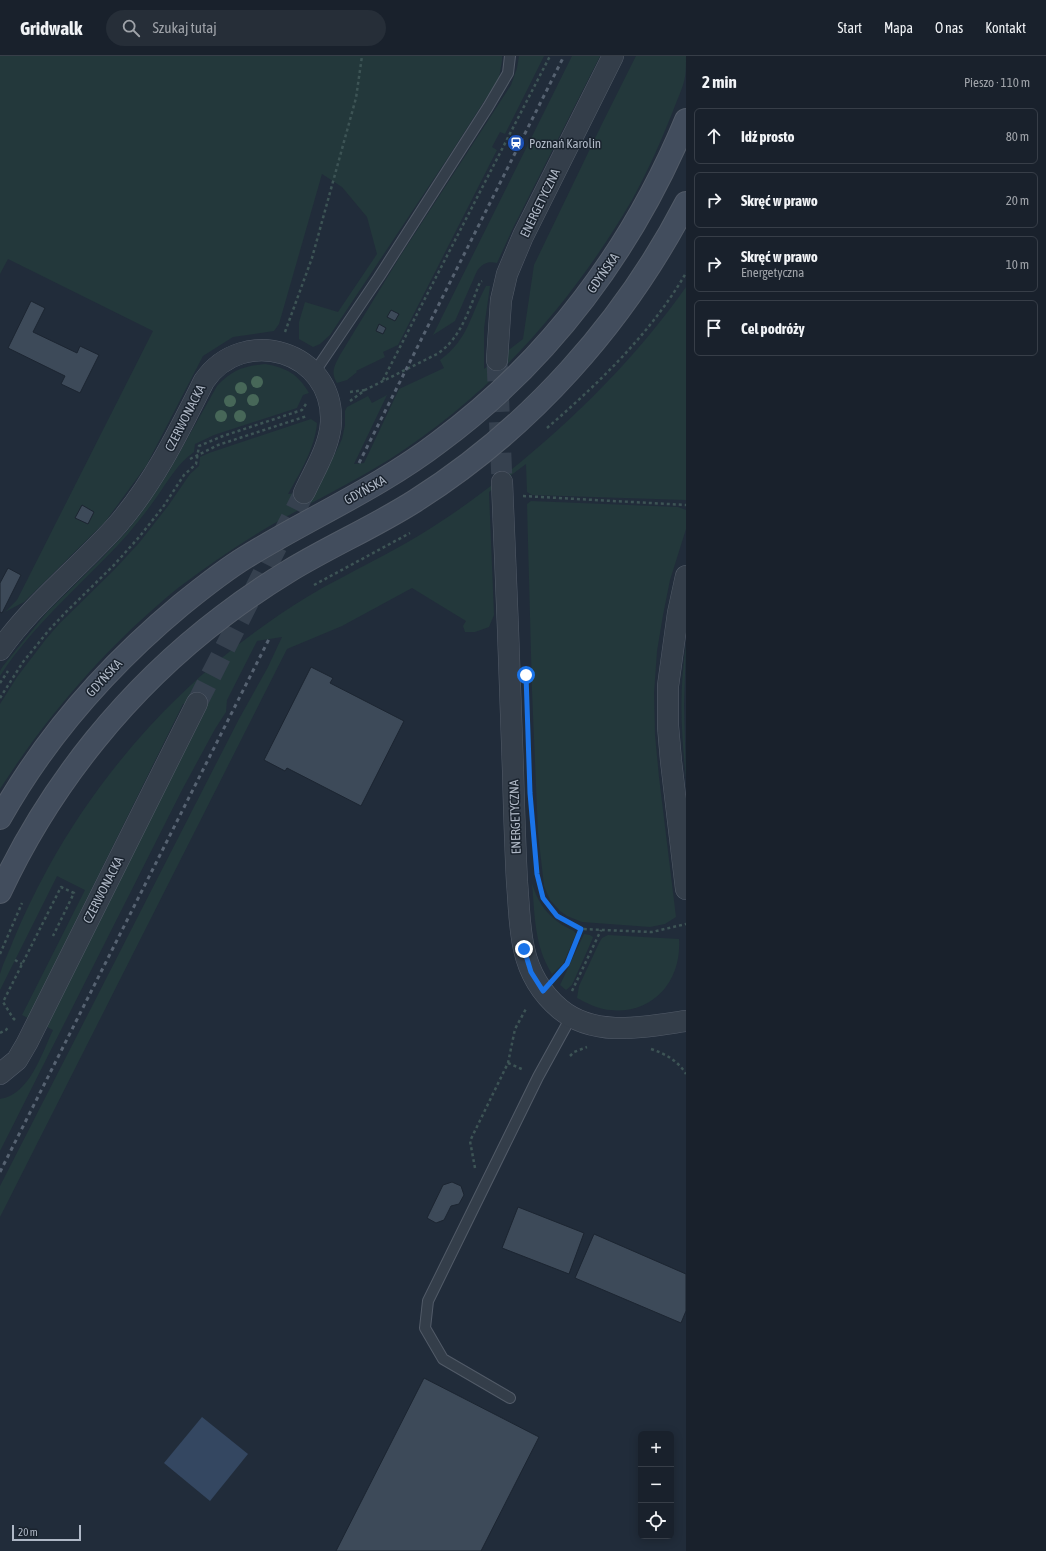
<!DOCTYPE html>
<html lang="pl">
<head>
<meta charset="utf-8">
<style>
	:root { --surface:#19212c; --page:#262e38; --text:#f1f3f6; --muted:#9fa3a9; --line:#373e48 }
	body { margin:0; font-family:"Asap Condensed",sans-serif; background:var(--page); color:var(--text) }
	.controls { position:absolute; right:12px; bottom:12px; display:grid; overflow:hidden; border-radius:6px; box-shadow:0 2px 10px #0003 }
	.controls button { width:36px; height:36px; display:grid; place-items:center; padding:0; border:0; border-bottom:1px solid var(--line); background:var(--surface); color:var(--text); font:20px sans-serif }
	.scale { position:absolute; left:12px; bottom:10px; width:69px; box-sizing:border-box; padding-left:4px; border:2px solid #afb8c6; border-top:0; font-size:11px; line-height:14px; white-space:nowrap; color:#afb8c6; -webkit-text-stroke:3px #1a232e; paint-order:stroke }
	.stop { position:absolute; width:12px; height:12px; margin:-9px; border:3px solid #1a73e8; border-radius:50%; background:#fff }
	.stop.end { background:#1a73e8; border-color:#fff; box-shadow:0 1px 4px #0008 }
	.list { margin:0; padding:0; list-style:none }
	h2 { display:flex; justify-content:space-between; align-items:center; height:52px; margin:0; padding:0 16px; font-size:17px }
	h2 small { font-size:13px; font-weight:400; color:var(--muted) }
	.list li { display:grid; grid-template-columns:26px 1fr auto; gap:12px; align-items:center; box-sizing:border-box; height:56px; margin:0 8px 8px; padding:0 8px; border:1px solid var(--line); border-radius:6px }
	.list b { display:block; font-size:15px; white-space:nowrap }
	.list p { margin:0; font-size:13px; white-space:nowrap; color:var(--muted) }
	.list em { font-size:13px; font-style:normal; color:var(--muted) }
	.icon { flex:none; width:22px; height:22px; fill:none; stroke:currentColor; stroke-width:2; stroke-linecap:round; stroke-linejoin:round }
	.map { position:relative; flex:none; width:686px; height:1495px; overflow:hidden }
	header { display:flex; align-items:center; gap:24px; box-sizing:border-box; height:56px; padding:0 20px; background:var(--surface); border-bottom:1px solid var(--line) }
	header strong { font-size:19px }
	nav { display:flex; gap:22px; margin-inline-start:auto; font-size:14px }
	.search { width:280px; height:36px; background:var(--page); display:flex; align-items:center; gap:10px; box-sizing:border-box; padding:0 14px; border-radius:22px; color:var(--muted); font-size:15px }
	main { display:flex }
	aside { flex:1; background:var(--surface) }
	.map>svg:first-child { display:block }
	.green { fill:#23383b }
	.water { fill:#344761 }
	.building { fill:#3d4a59; stroke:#1c2531 }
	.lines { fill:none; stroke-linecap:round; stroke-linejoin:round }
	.minor-tunnel { stroke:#36414f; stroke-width:21; stroke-dasharray:21 10; stroke-linecap:butt }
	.service-casing { stroke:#525b68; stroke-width:12 }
	.minor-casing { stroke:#525b68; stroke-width:22 }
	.secondary-casing { stroke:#525b68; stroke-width:24 }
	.path { stroke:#3d5455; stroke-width:2.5; stroke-dasharray:3 3; stroke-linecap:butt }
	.service { stroke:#343e4a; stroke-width:10 }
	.minor { stroke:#343e4a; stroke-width:21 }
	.secondary { stroke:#424d5d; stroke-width:22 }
	.rail { stroke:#566271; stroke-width:3; stroke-dasharray:4 4; stroke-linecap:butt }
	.tree { fill:#476758 }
	.route { stroke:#1a73e8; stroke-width:5 }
	.labels { text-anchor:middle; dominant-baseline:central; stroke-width:3; stroke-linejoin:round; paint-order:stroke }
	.poi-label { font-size:13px; fill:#afb8c6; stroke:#1a232e; text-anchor:start }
	.street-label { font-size:13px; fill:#afb8c6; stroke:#1a232e }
</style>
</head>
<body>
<header>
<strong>Gridwalk</strong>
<div class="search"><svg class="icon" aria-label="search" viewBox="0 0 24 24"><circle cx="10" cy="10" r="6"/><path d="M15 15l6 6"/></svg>Szukaj tutaj</div>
<nav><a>Start</a><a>Mapa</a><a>O nas</a><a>Kontakt</a></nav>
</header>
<main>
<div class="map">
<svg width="686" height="1495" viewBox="0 0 686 1495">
	<rect width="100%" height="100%" fill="#212c3a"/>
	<path class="green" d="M 0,0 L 502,0 L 502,5 L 499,22 L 447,103 L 330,279 L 320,288 L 313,291 L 299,283 L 299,266 L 305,246 L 338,256 L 377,198 L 367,161 L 342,131 L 322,118 L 279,268 L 274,275 L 233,281 L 203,300 L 146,410 L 105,466 L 24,546 L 5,556 L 17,544 L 153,275 L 8,203 L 0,218 Z
		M 519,0 L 544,0 L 505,78 L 500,76 L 492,91 L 497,94 L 398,289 L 383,296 L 385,301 L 356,315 L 357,316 L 347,324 L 337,327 C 330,316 335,309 340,299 L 399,202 L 511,29 L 517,12 Z
		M 572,0 L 600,0 L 513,172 L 497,207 C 488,205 483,207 477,215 L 455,265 L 433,279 Z
		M 636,0 L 686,0 C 686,7 686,14 685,21 C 683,32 677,44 673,55 C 661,85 648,115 632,144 C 572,247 491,339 390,403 C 355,425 318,443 282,463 C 246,483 211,507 178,532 C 108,589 49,657 0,733 L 0,648 L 17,621 L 46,583 L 59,568 L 114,514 L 139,487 L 168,450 L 190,418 L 199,410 L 200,401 L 209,397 L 311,363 L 317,367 C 315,392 300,417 288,438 L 317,435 L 342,383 L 345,369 L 345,355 L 347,351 L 368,340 L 372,347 L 387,339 L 354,408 L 364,407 L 399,333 L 444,312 L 440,304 C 469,283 470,259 486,230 L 490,230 L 484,272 L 484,313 L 523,283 L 534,209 L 601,70 Z
		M 686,231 L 686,444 L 532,439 L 527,436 L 526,408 L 489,436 L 494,559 L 489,571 L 475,576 L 465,576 L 463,570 L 466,565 L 412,532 L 342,570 L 287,593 L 0,1161 L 0,1130 L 239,663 L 268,611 L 282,581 L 257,585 L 227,644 L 226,656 L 215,673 L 182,734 L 0,1095 L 0,1043 C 30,1038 41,999 53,974 L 47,971 L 209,645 L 183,648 L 28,962 L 22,959 L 85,834 L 57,820 L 0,934 C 0,929 0,923 0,918 C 3,907 9,896 13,885 C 23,860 35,836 48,812 C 109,701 198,608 307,541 C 328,528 351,517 373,505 C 408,487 441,467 472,444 C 552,385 629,312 686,231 Z
		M 265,308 C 287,312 298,318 309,337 L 303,339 L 297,352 L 214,379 L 195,388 L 194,396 C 177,408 168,425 156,442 C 147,455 137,467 128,478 C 85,526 35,566 0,620 L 0,615 L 3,610 L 47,556 L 102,502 L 127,475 L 140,458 L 168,417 L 217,330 C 232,314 244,310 265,308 Z
		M 531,445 L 678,451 L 686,454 L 686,473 L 670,524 L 663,559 L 657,595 L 654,637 L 655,679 L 659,721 L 676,861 L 665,868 L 650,871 L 582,866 L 567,860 L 560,855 L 550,844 L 544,830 L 538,777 L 532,635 L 527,448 Z
		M 686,589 L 684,649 L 686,722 C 681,678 679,633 686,589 Z
		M 532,827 C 539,851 552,865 574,875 L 576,878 L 563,908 L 552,918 C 534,889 535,860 532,827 Z
		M 584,878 L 590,879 L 593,881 L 592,884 L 572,929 L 566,934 L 560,929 Z
		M 608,879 L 679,883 C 682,928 649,962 603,953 C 594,951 585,946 577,942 L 579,930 L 599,887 L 602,882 Z"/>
	<path class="water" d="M 202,1361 L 248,1398 L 210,1445 L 164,1407 Z"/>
	<path class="building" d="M 31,245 L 45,252 L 33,276 L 77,297 L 80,290 L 99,299 L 80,337 L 61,328 L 65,320 L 8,292 Z
		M 391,254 L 399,258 L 395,265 L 387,261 Z
		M 379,268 L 386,272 L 383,278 L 376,275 Z
		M 82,449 L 94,456 L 88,468 L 75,462 Z
		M 8,512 L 21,519 L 2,557 L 0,556 L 0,527 Z
		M 311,611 L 333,622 L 330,627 L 404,665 L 361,750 L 287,712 L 285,715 L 264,704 Z
		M 452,1126 L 461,1130 L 464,1139 L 459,1148 L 451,1150 L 444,1164 L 436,1167 L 427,1162 L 443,1129 Z
		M 518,1151 L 584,1177 L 569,1218 L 502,1192 Z
		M 594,1178 L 686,1218 L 686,1255 L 681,1267 L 575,1222 Z
		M 424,1322 L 539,1381 L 481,1495 L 336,1495 Z"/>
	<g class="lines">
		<path class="minor-tunnel" d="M 497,304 L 502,426
			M 197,647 L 304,437"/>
		<defs>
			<path id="service" d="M 314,317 L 379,221 L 488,51 L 508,17 L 510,0
				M 510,1342 L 443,1303 L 425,1272 L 428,1245 L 538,1021 L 571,961"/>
			<path id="minor" d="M 497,304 L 501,244 L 507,218 L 523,180 L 613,0
				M 502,426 C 506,522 510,619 513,715 C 514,752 515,789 517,826 C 519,849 519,871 524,893 C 529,916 541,937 560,953 C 595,982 645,971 686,965
				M 686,520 L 678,557 L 668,630 L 668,670 L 671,705 L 686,833
				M 0,594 C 33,547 80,511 118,468 C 155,425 179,375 204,325 C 243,268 334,295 331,366 C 330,390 314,415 304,437
				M 0,1018 L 17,1004 L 27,987 L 197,647"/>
			<path id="secondary" d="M 0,762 C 46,680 109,609 181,549 C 202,532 223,515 246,501 C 309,462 379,432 439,386 C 550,304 633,192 686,64
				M 0,836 C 51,727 128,632 223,560 C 244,544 266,529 289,515 C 330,490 374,471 415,445 C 529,373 624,267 686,147"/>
		</defs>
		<use href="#service" class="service-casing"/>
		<use href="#minor" class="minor-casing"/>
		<use href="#secondary" class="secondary-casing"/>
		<path class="path" d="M 285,276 L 312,202 L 356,42 L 362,0
			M 383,324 L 550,0
			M 350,336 L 365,334
			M 350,345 L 365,334 L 437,298 C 461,283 470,251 480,226 L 482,225
			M 547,372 C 599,327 651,277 686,217
			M 190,403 L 218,389 L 307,360
			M 523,440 L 686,449
			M 314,529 L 410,477
			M 0,627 L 8,615
			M 0,642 L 23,606 L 49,574 L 65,557 L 114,509 L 140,480 L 163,451 L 184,419 L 196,408 L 199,390 L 223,380 L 302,354 L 306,348
			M 541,835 L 543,841 L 557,860 L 581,873 L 652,876 L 686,868
			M 0,898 L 22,847
			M 15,904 L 22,908
			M 557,918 L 567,908 L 581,873
			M 572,935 L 601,874
			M 15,964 L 13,962 L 3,946 L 61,831 L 74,837 L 53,880
			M 0,977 L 6,974 L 9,970
			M 651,993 C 666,998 678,1005 686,1018
			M 570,1000 L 574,996 L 587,991
			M 508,1007 L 524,1014
			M 475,1112 L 470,1085 L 508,1007 L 515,973 L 527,951"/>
		<use href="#service" class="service"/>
		<use href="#minor" class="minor"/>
		<use href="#secondary" class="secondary"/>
		<path class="rail" d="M 359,407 L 564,0
			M 0,1116 L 269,583"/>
	</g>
	<g class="tree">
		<circle cx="257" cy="326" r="6"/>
		<circle cx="241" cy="332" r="6"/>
		<circle cx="253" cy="344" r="6"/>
		<circle cx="230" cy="345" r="6"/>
		<circle cx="221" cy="360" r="6"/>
		<circle cx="240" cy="360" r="6"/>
	</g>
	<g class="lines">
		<path class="route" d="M 524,893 L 531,916 L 543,935 L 567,908 L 581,873 L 557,860 L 543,842 L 537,818 L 530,737 L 526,619"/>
	</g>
	<defs>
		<symbol id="station-disc" viewBox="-11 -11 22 22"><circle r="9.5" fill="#1a4fb4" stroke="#1a232e"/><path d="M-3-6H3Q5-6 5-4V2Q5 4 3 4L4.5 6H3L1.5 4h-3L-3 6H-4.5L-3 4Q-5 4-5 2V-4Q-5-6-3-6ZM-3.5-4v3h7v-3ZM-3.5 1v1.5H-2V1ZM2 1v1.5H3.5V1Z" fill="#fff"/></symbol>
	</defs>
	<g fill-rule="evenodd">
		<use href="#station-disc" x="506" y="77" width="20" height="20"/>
	</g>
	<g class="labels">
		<g class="poi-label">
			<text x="529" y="87">Poznań Karolin</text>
		</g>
		<g class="street-label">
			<text transform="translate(540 147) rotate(-64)">ENERGETYCZNA</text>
			<text transform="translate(603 217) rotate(-55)">GDYŃSKA</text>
			<text transform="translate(185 362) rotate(-63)">CZERWONACKA</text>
			<text transform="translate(365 434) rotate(-29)">GDYŃSKA</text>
			<text transform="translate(104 622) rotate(-47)">GDYŃSKA</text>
			<text transform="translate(515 761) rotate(-92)">ENERGETYCZNA</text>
			<text transform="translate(103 834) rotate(-63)">CZERWONACKA</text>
		</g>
	</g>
</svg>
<div class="controls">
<button>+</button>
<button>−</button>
<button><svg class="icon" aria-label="locate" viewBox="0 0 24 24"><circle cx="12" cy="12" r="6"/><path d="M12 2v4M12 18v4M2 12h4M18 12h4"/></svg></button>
</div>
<div class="scale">20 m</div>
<div class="stop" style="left:526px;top:619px"></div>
<div class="stop end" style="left:524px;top:893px"></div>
</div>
<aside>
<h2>2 min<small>Pieszo · 110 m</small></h2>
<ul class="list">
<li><svg class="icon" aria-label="ahead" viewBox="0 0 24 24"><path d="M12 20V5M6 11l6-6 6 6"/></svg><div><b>Idź prosto</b></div><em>80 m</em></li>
<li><svg class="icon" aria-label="right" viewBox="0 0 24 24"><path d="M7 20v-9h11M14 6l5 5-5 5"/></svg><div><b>Skręć w prawo</b></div><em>20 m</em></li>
<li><svg class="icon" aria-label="right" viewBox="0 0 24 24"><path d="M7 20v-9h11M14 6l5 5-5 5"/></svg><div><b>Skręć w prawo</b><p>Energetyczna</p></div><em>10 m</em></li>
<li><svg class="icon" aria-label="arrive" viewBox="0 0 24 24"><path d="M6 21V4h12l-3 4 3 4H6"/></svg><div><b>Cel podróży</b></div></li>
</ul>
</aside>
</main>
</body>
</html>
